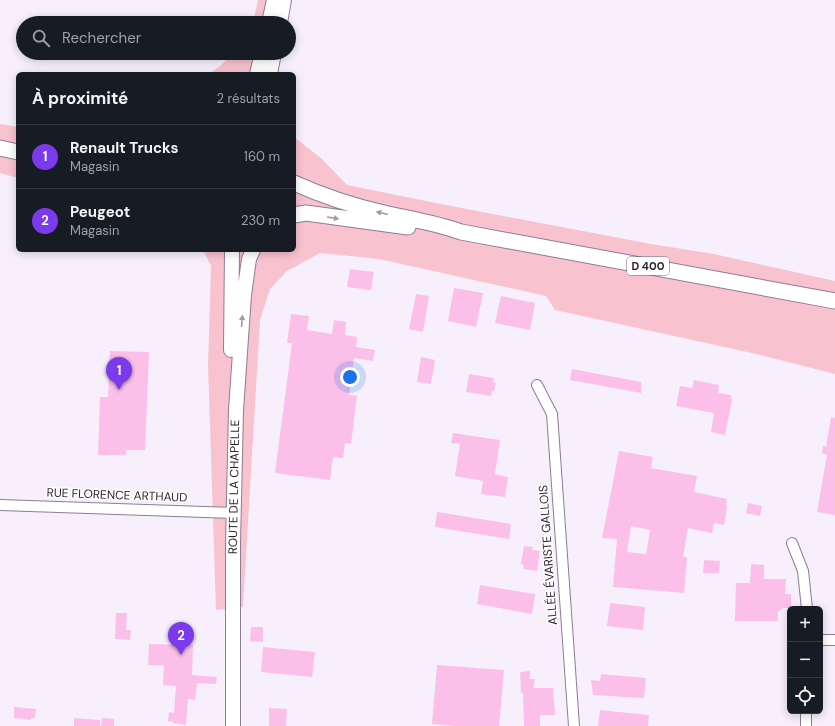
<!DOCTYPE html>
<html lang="fr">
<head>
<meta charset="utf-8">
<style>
	:root { --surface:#171b24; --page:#20242c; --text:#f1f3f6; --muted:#9ea1a6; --line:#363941; --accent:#7c3aed }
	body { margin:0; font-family:"DM Sans",sans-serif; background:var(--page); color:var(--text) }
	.controls { position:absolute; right:12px; bottom:12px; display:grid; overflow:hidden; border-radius:6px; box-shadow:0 2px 10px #0003 }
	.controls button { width:36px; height:36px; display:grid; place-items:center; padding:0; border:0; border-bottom:1px solid var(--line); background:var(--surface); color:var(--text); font:20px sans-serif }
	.you { position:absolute; left:350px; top:377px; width:14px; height:14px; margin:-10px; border:3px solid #fff; border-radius:50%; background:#1a73e8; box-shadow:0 0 0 6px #1a73e833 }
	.badge { display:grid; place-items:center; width:26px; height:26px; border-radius:50%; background:var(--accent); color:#fff; font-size:13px; font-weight:700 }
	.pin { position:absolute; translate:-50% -33px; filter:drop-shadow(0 1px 2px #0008) }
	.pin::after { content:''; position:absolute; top:21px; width:14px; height:12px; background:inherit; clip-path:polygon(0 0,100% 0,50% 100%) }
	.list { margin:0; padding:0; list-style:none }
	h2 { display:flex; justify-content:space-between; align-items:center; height:52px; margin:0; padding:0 16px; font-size:17px }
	h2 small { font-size:13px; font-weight:400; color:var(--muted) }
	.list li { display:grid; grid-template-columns:26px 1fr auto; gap:12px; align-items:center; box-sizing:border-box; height:64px; padding:0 16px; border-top:1px solid var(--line) }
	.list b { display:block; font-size:15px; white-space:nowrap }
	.list p { margin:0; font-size:13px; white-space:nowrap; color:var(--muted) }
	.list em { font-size:13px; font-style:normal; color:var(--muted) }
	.icon { flex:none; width:22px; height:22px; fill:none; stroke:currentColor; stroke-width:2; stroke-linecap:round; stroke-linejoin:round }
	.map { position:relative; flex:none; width:835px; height:726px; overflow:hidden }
	.search { position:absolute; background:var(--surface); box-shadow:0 2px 10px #0003; left:16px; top:16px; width:280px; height:44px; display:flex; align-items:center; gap:10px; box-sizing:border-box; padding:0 14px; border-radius:22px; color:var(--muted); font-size:15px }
	.panel { position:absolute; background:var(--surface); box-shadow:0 2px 10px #0003; left:16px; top:72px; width:280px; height:180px; border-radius:6px }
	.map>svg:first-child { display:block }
	.green { fill:#f8c3cf }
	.building { fill:#fcbfea; fill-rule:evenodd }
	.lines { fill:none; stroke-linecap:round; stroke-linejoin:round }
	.minor-casing { stroke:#8d7c98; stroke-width:12 }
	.secondary-casing { stroke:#8d7c98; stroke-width:16 }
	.primary-casing { stroke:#8d7c98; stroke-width:17 }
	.minor { stroke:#fff; stroke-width:10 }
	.secondary { stroke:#fff; stroke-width:14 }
	.primary { stroke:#fff; stroke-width:15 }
	.oneway { fill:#a09ca2 }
	.labels { text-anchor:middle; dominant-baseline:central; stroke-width:3; stroke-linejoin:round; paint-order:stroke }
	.shield { fill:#fff; stroke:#6b666e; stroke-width:1 }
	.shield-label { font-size:11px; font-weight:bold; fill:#2b2430 }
	.street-label { font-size:12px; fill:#2b2430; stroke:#fff }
</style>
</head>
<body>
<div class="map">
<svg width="835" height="726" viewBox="0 0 835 726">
	<rect width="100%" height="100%" fill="#f7f0fc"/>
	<path class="green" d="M 258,0 L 271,0 L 266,23 L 253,23 Z
		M 234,53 L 259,53 L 254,74 L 208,74 L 219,67 Z
		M 0,124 L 18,127 L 18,178 L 0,173 Z
		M 294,137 L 321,158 L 347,185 L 451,206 L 651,244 L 714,254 L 835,281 L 835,374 L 752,353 L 555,310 L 546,296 L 379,259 L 320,253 L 287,271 L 270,289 L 260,320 L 243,607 L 216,610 L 208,365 L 211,266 L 203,250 L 294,250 Z"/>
	<path class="building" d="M 350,269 L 374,272 L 371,290 L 347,287 Z
		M 454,288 L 483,293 L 476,327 L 448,321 Z
		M 416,294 L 429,296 L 423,332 L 409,329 Z
		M 501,296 L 535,303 L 530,330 L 495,323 Z
		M 291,314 L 309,316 L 307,330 L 332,334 L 334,320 L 346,322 L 345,335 L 357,337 L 356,347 L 375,350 L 373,361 L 354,358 L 349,395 L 357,396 L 351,444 L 345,443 L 343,458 L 333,457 L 330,480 L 275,473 L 292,343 L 287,343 Z
		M 110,351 L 149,352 L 145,450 L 126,450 L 126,455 L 98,455 L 100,397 L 108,397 Z
		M 421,357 L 435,360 L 431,384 L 417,382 Z
		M 572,369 L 641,382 L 641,393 L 570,380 Z
		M 469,374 L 494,378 L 493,382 L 496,383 L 494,391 L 492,391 L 491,396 L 466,392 Z
		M 694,380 L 719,385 L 718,393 L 731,395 L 732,400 L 725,435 L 711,432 L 714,413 L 676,406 L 680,386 L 692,388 Z
		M 831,417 L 835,418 L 835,515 L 817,512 L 827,455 L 822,453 L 823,446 L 826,447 Z
		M 453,433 L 500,440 L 495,474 L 508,477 L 505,497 L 481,494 L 483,481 L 455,476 L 460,444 L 451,443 Z
		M 619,451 L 653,457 L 651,468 L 697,476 L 694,492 L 727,499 L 726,506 L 727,506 L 726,514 L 724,525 L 714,523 L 712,533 L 688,528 L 683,557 L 687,557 L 684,593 L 613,587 L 617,539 L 602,538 ZM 631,526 L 650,530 L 646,554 L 627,552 Z
		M 748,503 L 762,506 L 760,516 L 746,513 Z
		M 437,512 L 511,524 L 509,539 L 435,527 Z
		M 524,546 L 533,547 L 532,550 L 540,551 L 537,571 L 523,569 L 524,565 L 521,564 Z
		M 704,560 L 720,561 L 719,573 L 703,573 Z
		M 751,564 L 764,565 L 764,579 L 786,579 L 785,594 L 791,594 L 791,608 L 783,608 L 778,612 L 778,621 L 735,621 L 736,583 L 750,583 Z
		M 480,585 L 535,594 L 532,614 L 477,604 Z
		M 610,603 L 645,607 L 643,630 L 607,626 Z
		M 116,613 L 127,613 L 126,630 L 131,630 L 130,640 L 115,639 Z
		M 251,627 L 263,627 L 263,642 L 250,641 Z
		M 149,644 L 193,645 L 192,675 L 217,677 L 216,684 L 197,683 L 195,700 L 188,699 L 186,725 L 173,723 L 173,721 L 168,721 L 169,712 L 174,713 L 176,686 L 163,685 L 164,665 L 148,665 Z
		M 263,647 L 315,652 L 312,677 L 261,672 Z
		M 437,665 L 504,670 L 499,726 L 456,726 L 432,724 Z
		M 530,671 L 530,679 L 535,679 L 533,688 L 553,688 L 555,715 L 540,715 L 540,726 L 524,726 L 523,693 L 521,693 L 520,672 Z
		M 601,674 L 646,678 L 644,698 L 593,695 L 591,680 L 600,681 Z
		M 14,707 L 36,709 L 35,718 L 31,718 L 31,720 L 14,718 Z
		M 269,708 L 287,709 L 286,726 L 269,726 Z
		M 600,710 L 649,715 L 648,726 L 598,726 Z
		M 74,718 L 100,720 L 100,726 L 74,726 Z
		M 102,718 L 114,719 L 114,726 L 101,726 Z"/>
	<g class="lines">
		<defs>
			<path id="minor" d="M 537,385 L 552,414 L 574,726
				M 0,505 L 234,513
				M 792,543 L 803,571 L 807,609
				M 820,640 L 835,640
				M 806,726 L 806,711"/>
			<path id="secondary" d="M 269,23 L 274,0
				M 280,23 L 284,0
				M 257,74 L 262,53
				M 270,74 L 274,53
				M 231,350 L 232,250
				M 233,726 L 233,543 L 236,410 L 244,295 L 249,259 L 253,250"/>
			<path id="primary" d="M 0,148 L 18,152
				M 294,183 C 323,196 353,206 384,213 C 410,219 436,223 461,232 L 835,301
				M 294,215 L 306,213 L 408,227"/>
		</defs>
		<use href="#minor" class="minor-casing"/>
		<use href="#secondary" class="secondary-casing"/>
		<use href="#primary" class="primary-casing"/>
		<use href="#minor" class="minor"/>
		<use href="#secondary" class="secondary"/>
		<use href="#primary" class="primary"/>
	</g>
	<defs><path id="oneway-solid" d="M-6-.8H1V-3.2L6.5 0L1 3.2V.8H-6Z"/></defs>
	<g class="oneway">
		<use href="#oneway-solid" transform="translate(382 213) rotate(-166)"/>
		<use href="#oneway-solid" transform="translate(333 218) rotate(9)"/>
		<use href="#oneway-solid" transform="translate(242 321) rotate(-85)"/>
	</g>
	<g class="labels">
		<rect class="shield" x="627" y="257" width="42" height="18" rx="3"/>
		<g class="shield-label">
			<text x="648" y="266">D 400</text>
		</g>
		<g class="street-label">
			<text transform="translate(234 487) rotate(-89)">ROUTE DE LA CHAPELLE</text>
			<text transform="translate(117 495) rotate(2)">RUE FLORENCE ARTHAUD</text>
			<text transform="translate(548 555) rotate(-94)">ALLÉE ÉVARISTE GALLOIS</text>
		</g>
	</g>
</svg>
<div class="controls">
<button>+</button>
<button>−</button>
<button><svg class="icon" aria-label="locate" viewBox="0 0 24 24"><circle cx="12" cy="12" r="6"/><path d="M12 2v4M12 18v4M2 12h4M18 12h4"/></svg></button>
</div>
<div class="you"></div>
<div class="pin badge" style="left:119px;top:390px">1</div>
<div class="pin badge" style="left:181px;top:655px">2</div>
<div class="search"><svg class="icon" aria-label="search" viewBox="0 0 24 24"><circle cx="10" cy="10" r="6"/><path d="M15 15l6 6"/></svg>Rechercher</div>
<section class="panel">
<h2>À proximité<small>2 résultats</small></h2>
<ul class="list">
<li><span class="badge">1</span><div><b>Renault Trucks</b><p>Magasin</p></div><em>160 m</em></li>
<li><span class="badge">2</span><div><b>Peugeot</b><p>Magasin</p></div><em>230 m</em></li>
</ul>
</section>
</div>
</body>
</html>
